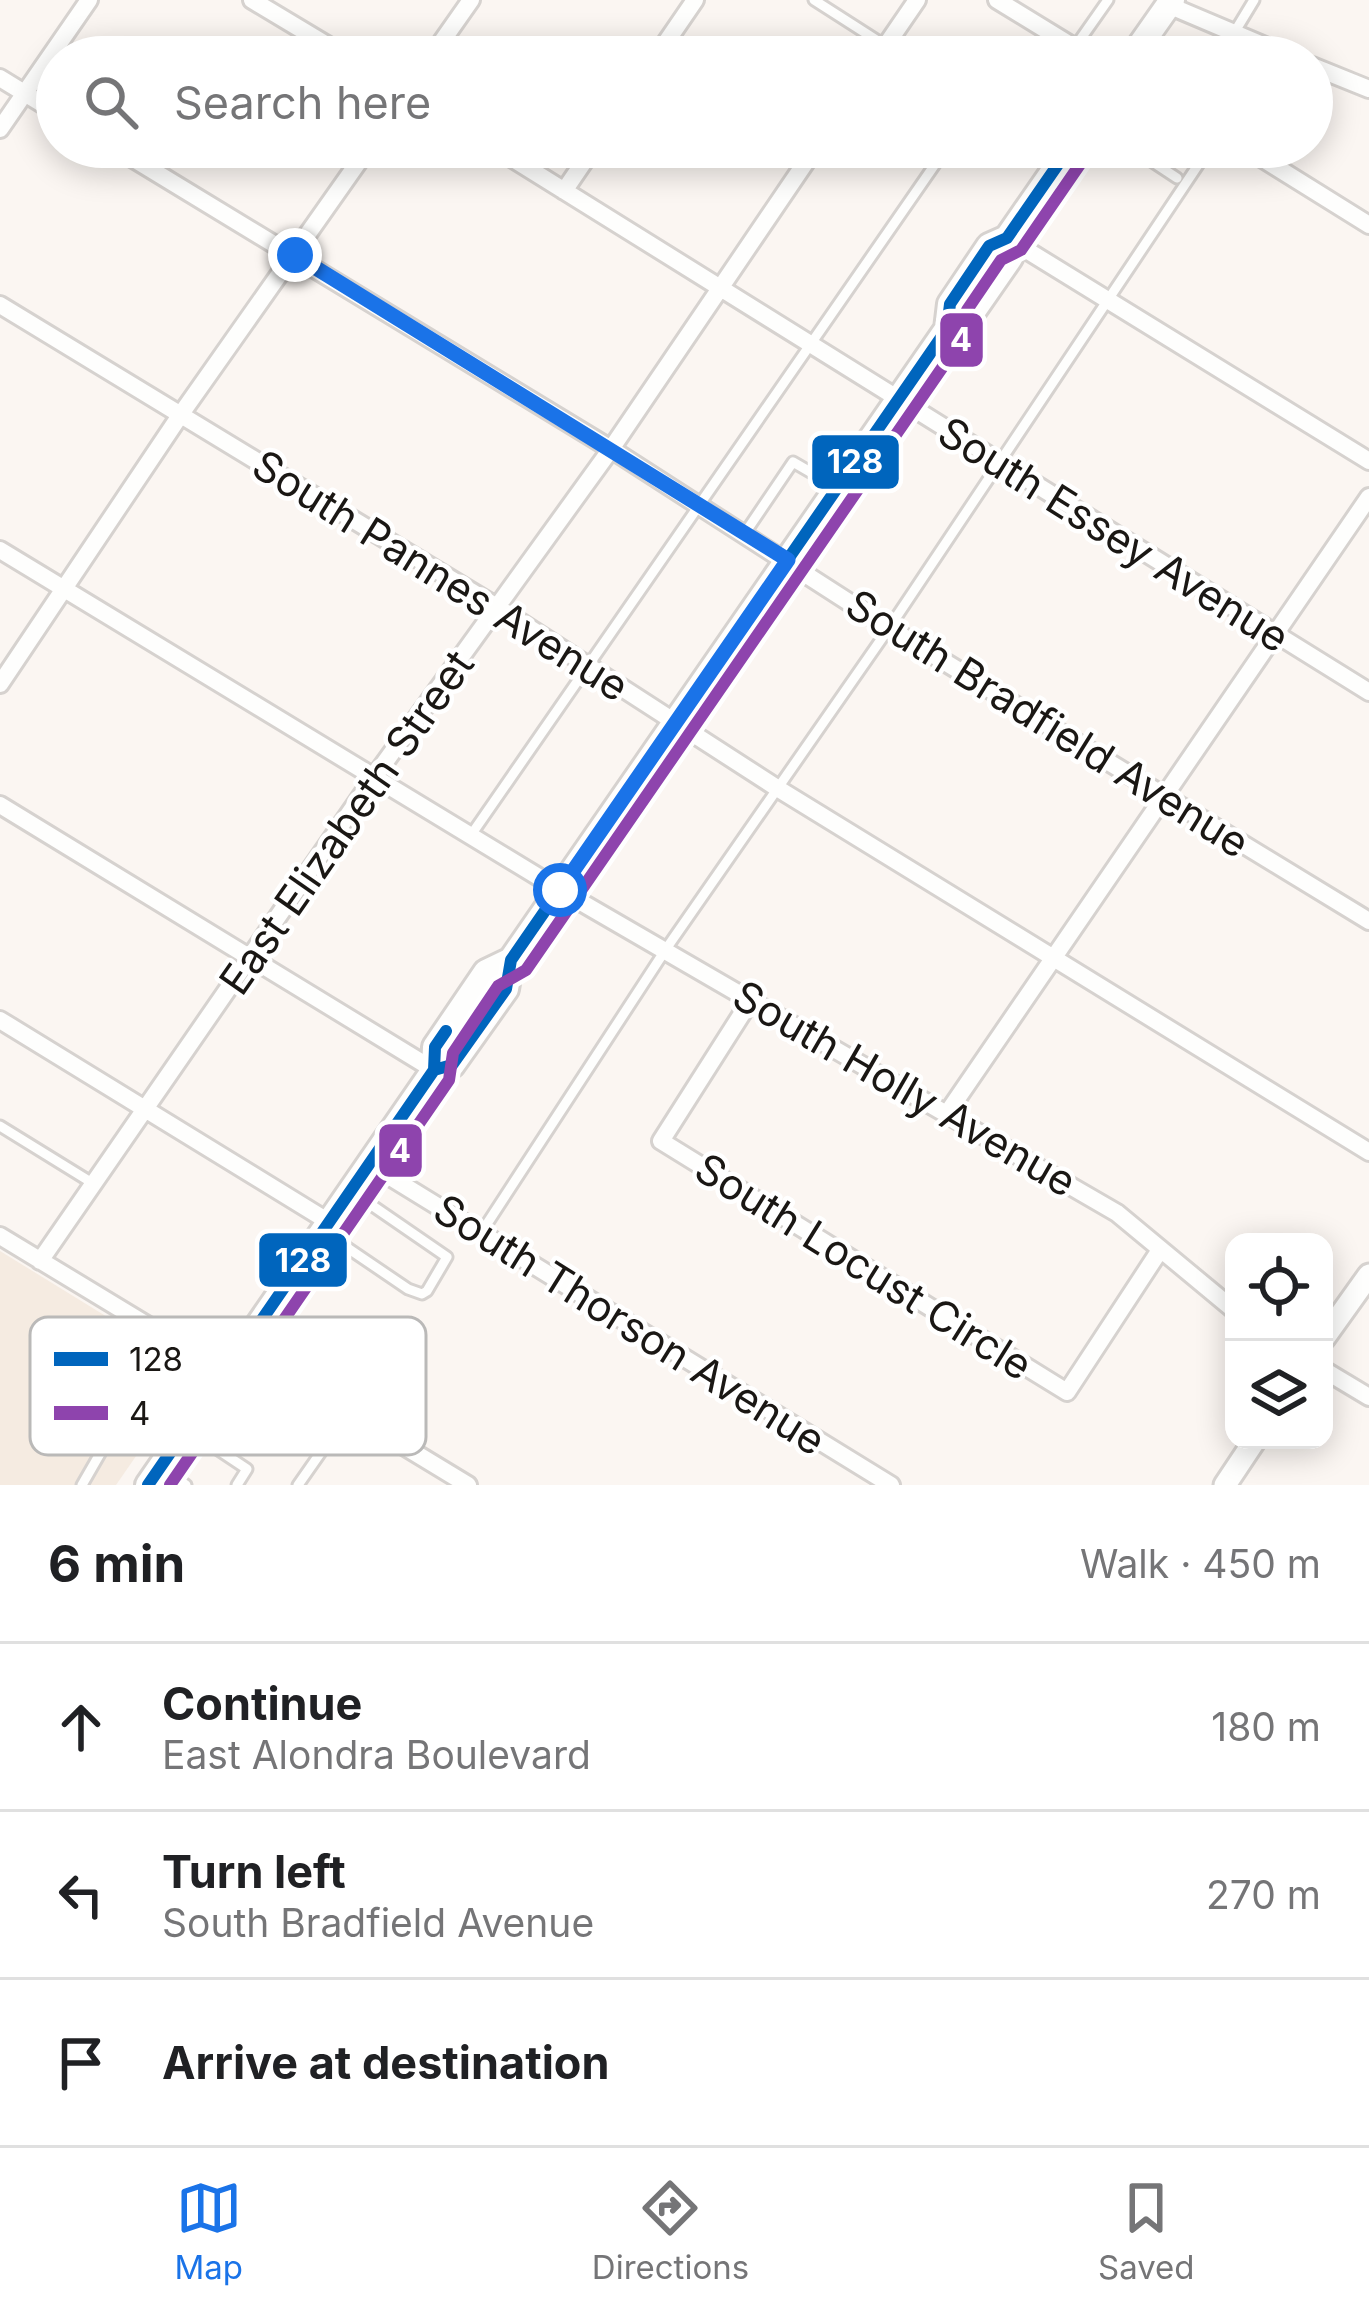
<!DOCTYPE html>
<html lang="en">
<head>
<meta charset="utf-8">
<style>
	:root { --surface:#fff; --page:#f2f2f2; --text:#202124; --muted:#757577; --line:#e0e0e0; --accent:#1a73e8 }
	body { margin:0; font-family:Inter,sans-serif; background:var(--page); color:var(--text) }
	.controls { position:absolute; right:36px; bottom:36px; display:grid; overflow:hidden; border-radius:24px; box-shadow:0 6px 30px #0003 }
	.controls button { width:108px; height:108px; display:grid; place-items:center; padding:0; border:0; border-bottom:3px solid var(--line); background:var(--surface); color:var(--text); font:60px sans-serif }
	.stop { position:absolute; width:36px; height:36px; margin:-27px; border:9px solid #1a73e8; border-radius:50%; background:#fff }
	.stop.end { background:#1a73e8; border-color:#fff; box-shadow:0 3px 12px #0008 }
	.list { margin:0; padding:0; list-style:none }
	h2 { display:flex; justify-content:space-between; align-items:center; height:156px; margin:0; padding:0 48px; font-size:51px }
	h2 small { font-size:39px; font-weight:400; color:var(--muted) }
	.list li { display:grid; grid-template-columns:78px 1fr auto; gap:36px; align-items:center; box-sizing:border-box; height:168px; padding:0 48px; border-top:3px solid var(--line) }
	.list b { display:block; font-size:45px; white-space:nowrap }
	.list p { margin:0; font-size:39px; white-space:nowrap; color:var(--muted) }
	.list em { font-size:39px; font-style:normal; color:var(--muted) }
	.icon { flex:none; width:66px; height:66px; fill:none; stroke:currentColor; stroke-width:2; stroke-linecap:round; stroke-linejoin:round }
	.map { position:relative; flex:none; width:1369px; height:1485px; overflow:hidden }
	.search { position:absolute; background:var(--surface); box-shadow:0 6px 30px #0003; left:36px; right:36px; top:36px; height:132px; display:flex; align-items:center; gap:30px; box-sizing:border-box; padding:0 42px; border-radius:66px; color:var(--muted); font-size:45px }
	.sheet { height:660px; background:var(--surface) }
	nav { display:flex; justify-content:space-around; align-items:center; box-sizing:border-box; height:168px; border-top:3px solid var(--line); background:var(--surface); font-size:33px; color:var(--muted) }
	nav a { display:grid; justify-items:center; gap:6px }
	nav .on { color:var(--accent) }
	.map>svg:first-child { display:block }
	.built { fill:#f5ebe1 }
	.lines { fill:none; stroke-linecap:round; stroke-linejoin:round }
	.service-casing { stroke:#d6d2cf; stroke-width:15 }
	.minor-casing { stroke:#d6d2cf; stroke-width:22 }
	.tertiary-casing { stroke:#d6d2cf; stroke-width:27 }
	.secondary-casing { stroke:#d6d2cf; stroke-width:30 }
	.service { stroke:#fefefd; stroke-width:9 }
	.minor { stroke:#fefefd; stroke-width:16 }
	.tertiary { stroke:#fefefd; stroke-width:21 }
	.secondary { stroke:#fefefd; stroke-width:24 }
	.bus-1-casing { stroke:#fff; stroke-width:21 }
	.bus-2-casing { stroke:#fff; stroke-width:21 }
	.bus-1 { stroke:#0065bd; stroke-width:12 }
	.bus-2 { stroke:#8e44ad; stroke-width:12 }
	.route { stroke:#1a73e8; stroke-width:15 }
	.labels { text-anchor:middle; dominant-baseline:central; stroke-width:9; stroke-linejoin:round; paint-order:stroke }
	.street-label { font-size:42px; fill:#1a1714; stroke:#fff }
	.key { fill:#fff; stroke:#bab9b8; stroke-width:3 }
	.key-label { font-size:33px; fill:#1a1714 }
	.line-badge { stroke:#fff; stroke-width:4.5 }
	.badge-label { font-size:33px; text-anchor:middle; font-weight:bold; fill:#fff }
</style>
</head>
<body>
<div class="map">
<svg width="1369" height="1485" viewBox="0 0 1369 1485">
	<rect width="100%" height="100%" fill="#fbf6f2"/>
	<path class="built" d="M 0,1251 L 195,1371 L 116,1485 L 0,1485 Z"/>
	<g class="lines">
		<defs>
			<path id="service" d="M 814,0 L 903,57
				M 1234,33 L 1254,0
				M 1075,47 L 1108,0
				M 1130,147 L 1177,178
				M 745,533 L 793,462 L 836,487
				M 471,835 L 947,147
				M 0,1126 L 94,1184
				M 481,1233 L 666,949 L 889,628 L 1210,147
				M 327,1234 L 408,1289 L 422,1294 L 427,1291 L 447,1257 L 354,1193
				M 315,1392 L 306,1406 L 339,1426
				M 187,1429 L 247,1469 L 237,1485
				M 161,1468 L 186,1485
				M 82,1485 L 167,1337
				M 298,1485 L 349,1412"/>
			<path id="minor" d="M 252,0 L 347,57
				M 997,0 L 1090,57
				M 1168,5 L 1291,57
				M 431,57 L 471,0
				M 656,57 L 695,0
				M 878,57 L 917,0
				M 1312,66 L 1369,89
				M 0,78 L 57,113
				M 0,129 L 89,0
				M 114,147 L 611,449 L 889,628 L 1369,921
				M 494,147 L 1369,692
				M 1244,147 L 1369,225
				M 564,191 L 594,147
				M 1007,238 L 1369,461
				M 0,305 L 497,607 L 777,788 L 1369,1152
				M 0,550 L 560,890 L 1117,1213 L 1234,1310
				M 0,684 L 181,414 L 369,147
				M 0,805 L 434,1070
				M 752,998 L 661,1141 L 1067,1392 L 1160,1250
				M 0,1020 L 329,1222
				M 948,1112 L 1369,497
				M 369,1164 L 891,1485
				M 0,1236 L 203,1359 L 267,1363 L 468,1485
				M 40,1261 L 375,776 L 611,449 L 816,147
				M 1324,1370 L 1369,1397"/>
			<path id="tertiary" d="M 1324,1338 L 1369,1275
				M 1225,1485 L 1255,1440"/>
			<path id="secondary" d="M 1132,57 L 1172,0
				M 947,329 L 965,323 L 1010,258 L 1007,238
				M 434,1070 L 452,1065 L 506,989 L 511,960 L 947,329 L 950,304 L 989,246 L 1007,238 L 1070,147
				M 148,1485 L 434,1070 L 435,1047 L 486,972 L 511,960"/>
		</defs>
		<use href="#service" class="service-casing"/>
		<use href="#minor" class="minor-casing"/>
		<use href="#tertiary" class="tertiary-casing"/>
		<use href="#secondary" class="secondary-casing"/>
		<use href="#service" class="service"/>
		<use href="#minor" class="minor"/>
		<use href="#tertiary" class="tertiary"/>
		<use href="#secondary" class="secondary"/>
		<defs>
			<path id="bus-1" d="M 434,1070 L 452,1065 L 506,989 L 511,960 L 947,329 L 950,304 L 989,246 L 1007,238 L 1070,147
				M 148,1485 L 434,1070 L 435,1047 L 446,1031"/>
			<path id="bus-2" d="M 170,1485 L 449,1080 L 453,1053 L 498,986 L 526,970 L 962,339 L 967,310 L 1001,260 L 1021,250 L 1085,157"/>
		</defs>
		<use href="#bus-1" class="bus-1-casing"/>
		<use href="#bus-2" class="bus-2-casing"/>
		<use href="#bus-1" class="bus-1"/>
		<use href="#bus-2" class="bus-2"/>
	</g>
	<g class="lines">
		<path class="route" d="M 295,255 L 788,560 L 560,890"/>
	</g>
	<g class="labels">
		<g class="street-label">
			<text transform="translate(1114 534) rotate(32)">South Essey Avenue</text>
			<text transform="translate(441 575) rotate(32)">South Pannes Avenue</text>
			<text transform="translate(1048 723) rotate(32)">South Bradfield Avenue</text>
			<text transform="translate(346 822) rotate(-55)">East Elizabeth Street</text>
			<text transform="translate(905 1088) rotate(30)">South Holly Avenue</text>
			<text transform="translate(864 1266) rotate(32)">South Locust Circle</text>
			<text transform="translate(630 1324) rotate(32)">South Thorson Avenue</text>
		</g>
	</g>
	<rect x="30" y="1317" width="396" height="138" rx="18" class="key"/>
	<rect x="54" y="1352" width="54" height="14" fill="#0065bd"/>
	<rect x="54" y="1406" width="54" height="14" fill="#8e44ad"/>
	<g class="key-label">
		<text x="129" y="1371">128</text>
		<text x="129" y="1425">4</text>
	</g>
	<g class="line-badge">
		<rect x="938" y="311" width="47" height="58" rx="12" fill="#8e44ad"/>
		<rect x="810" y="433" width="91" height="58" rx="12" fill="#0065bd"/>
		<rect x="377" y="1122" width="47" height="57" rx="12" fill="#8e44ad"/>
		<rect x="257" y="1231" width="92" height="58" rx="12" fill="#0065bd"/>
	</g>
	<g class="badge-label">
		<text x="961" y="351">4</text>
		<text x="855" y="473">128</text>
		<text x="400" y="1162">4</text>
		<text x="303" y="1272">128</text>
	</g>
</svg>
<div class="controls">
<button><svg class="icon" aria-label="locate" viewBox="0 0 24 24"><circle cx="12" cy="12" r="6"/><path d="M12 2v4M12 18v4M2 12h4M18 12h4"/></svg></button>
<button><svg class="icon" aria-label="layers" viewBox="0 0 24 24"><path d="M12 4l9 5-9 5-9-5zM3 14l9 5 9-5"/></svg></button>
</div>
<div class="stop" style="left:560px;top:890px"></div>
<div class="stop end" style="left:295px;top:255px"></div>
<div class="search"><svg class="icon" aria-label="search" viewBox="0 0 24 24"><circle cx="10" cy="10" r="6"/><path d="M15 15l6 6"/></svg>Search here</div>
</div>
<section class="sheet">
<h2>6 min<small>Walk · 450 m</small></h2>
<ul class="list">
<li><svg class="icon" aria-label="ahead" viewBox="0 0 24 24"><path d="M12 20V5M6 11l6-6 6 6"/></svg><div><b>Continue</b><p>East Alondra Boulevard</p></div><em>180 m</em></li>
<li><svg class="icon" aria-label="left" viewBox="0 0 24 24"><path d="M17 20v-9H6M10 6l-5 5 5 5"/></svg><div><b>Turn left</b><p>South Bradfield Avenue</p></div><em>270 m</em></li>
<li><svg class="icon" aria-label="arrive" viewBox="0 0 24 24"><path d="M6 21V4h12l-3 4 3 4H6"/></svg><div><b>Arrive at destination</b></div></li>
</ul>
</section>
<nav>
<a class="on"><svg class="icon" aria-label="map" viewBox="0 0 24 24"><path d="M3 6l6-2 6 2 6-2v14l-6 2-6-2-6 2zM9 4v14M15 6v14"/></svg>Map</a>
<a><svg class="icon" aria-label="directions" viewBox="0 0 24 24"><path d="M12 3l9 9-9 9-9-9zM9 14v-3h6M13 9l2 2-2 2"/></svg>Directions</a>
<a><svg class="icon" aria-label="saved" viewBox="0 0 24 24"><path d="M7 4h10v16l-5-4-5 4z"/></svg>Saved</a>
</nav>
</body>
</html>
